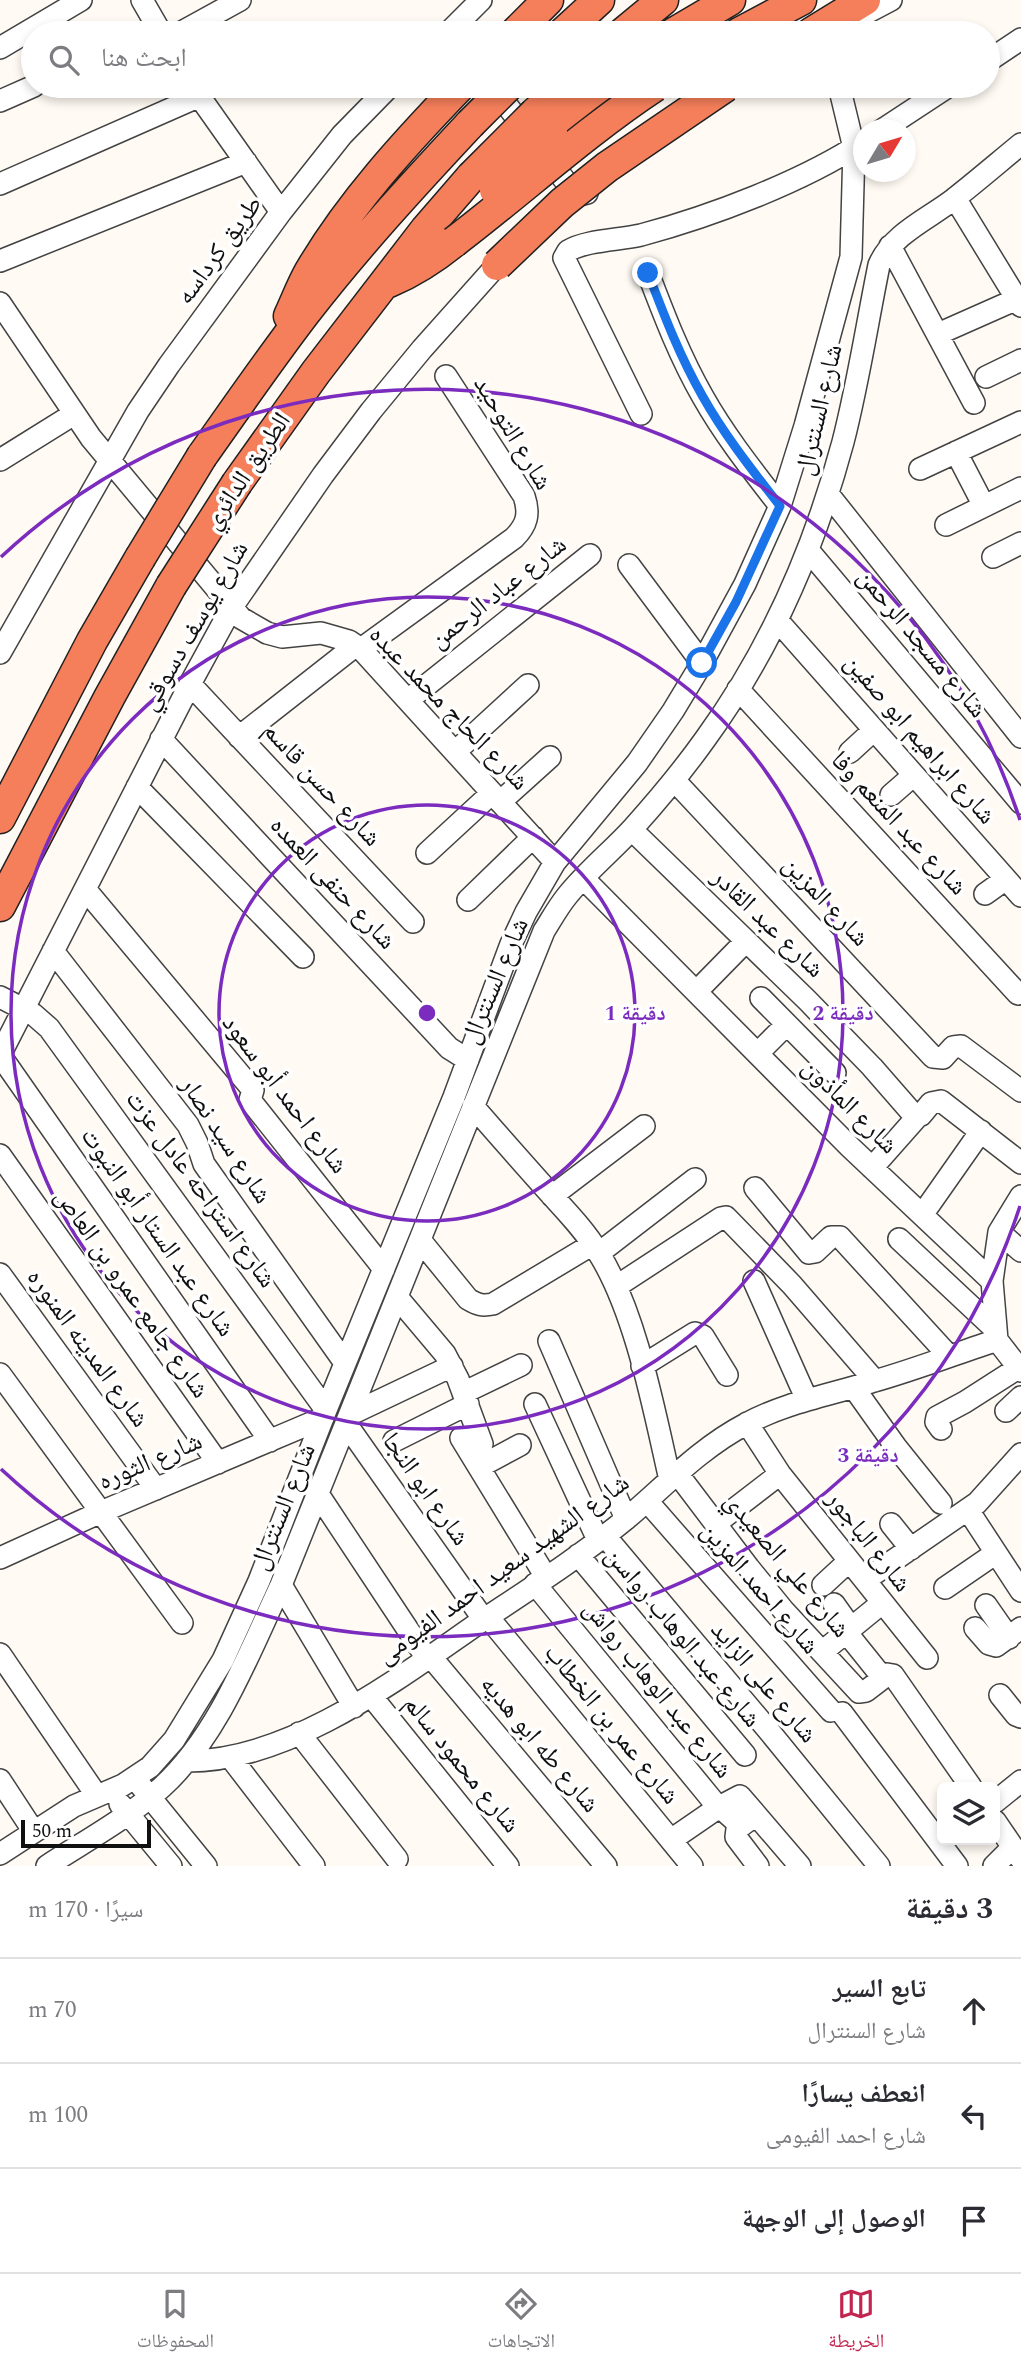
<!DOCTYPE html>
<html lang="ar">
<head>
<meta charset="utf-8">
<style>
	:root { --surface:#fff; --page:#f7f7f7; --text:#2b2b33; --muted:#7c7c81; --line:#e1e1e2; --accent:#c22650 }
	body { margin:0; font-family:Spectral,"Noto Naskh Arabic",serif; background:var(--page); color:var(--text); direction:rtl }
	.controls { position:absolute; right:21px; bottom:21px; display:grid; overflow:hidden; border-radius:10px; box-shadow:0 4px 10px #0003 }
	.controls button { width:63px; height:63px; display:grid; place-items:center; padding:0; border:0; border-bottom:2px solid var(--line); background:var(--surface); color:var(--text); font:35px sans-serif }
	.compass { position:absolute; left:853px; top:119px; width:63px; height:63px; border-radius:50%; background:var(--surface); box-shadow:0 4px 10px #0003; rotate:52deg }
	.scale { position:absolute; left:21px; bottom:18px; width:130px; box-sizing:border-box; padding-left:7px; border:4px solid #101010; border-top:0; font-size:19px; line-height:24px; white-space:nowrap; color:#101010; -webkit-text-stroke:5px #fff; paint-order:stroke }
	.stop { position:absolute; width:21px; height:21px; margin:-16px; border:5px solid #1a73e8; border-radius:50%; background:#fff }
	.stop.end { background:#1a73e8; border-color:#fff; box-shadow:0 2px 7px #0008 }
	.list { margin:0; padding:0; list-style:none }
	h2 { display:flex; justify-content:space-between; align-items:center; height:91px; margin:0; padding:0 28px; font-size:30px }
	h2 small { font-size:23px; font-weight:400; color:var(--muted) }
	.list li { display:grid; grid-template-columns:46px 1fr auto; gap:21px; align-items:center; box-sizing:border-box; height:105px; padding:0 28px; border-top:2px solid var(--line) }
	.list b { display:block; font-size:26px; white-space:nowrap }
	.list p { margin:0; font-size:23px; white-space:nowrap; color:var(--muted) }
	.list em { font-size:23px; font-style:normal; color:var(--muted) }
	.icon { flex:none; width:38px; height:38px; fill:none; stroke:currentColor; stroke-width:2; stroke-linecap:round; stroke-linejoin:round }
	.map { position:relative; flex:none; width:1021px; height:1866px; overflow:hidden; direction:ltr }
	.search { position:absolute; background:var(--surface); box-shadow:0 4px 10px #0003; left:21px; right:21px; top:21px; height:77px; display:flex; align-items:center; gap:18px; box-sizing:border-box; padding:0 24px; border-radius:38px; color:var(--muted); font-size:26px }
	.sheet { height:406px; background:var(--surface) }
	nav { display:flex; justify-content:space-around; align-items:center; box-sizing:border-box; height:98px; border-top:2px solid var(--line); background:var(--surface); font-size:19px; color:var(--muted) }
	nav a { display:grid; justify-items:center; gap:4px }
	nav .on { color:var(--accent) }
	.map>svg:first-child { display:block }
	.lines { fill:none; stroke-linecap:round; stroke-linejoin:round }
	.minor-casing { stroke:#434343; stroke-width:24 }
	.highway-casing { stroke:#212121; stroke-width:33 }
	.minor { stroke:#fff; stroke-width:21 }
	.highway { stroke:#f57f5b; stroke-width:30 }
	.highway-bridge-casing { stroke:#212121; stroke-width:33; stroke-linecap:butt }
	.highway-bridge { stroke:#f57f5b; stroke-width:30 }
	.route { stroke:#1a73e8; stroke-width:9 }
	.ring { fill:none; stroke:#7b2cbf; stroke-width:3.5 }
	.labels { text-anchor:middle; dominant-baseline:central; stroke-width:7; stroke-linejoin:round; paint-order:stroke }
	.street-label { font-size:26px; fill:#101010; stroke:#fff }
	.centre { fill:#7b2cbf; stroke:#fff; stroke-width:3.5 }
	.ring-label { font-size:21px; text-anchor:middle; font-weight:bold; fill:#7b2cbf; stroke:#fff; stroke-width:7; stroke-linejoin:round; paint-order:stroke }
</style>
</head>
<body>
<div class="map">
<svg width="1021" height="1866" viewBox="0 0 1021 1866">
	<rect width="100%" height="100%" fill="#fffaf3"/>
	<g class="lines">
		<defs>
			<path id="minor" d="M 142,0 L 161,33
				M 855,19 L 891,0
				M 180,33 L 240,0
				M 448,33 L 481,0
				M 0,48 L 81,0
				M 988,61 L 1021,39
				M 192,86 L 281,212
				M 492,86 L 573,191 L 579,195 L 587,193
				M 0,101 L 34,86
				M 882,130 L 949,86
				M 0,184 L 200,96
				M 955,198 L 1021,306
				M 890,246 L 974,403
				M 0,261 L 246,162
				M 648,273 C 664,315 680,357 703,397 C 725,436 753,471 780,506
				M 0,303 L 91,438 L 241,618 L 267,633 L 282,637 L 321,633 L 349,641 L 361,649 L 555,862
				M 938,334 L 1017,299
				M 986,377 L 1021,360
				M 641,414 L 566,262 L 564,258 L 568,251 C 586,240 620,240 641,235 C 712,216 802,182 863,142
				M 956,452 L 984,506
				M 0,460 L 74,414
				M 920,469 L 1021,422
				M 828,494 L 1021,737
				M 946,525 L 1021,488
				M 808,550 L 1021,803
				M 993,557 L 1021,543
				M 629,565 L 702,663
				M 777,620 L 1021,896
				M 361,649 L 514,538 C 527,525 530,514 524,496 L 446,376
				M 0,653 L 138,411 L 169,365 L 281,212 L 342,135 L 390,86
				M 190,684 L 413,922
				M 738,689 L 1018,994
				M 408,700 L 590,555
				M 239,737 L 355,646
				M 161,739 L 449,1048 L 468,1060
				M 455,752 L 528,685
				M 850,752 L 874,730
				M 674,780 L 933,1057 L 943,1058 L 953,1047 L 961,1046 L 1021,1091
				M 137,787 L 303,957
				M 891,795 L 914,775
				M 500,802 L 550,757
				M 632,830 L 807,1000 L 872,1067 L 913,1114 L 921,1115 L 931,1103 L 941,1101 L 1021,1163
				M 427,853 L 492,793
				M 583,878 L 850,1147 L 992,1281
				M 85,889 L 253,1090 L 250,1100 L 384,1269
				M 985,894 L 1006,879
				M 468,900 L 533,837
				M 53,951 L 188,1125 L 197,1143 L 204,1164 L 345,1363
				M 696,992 L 746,941
				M 0,997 L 33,1014 L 49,1028 L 326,1410
				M 761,998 L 835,1073
				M 758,1053 L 786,1025
				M 0,1055 L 190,684 L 232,607 L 323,475 L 371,411 L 422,349 L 497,265
				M 0,1055 L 270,1441
				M 473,1106 C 497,1134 522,1162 547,1190 C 565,1210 584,1229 598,1252 C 636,1312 654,1410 670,1480
				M 0,1155 L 218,1463
				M 872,1168 L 918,1116
				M 755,1188 L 809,1253 L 815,1252 L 831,1237 L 840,1237 L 949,1356
				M 552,1196 L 644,1126
				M 1021,1196 L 999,1232 L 992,1281 L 997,1340 L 1021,1371
				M 922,1215 L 981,1131
				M 999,1232 L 1021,1251
				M 899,1239 L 995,1329
				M 420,1240 L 468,1299 C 478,1305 482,1306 493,1304 L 593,1244
				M 599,1253 L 695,1179
				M 0,1274 L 156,1489
				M 754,1281 L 807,1400
				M 617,1286 L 721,1218 L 726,1217 L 792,1285 L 875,1381
				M 397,1297 L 445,1354 L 458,1379 L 482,1444
				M 549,1341 L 626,1519
				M 642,1366 L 695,1333 L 703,1336 L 727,1375
				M 0,1374 L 182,1623
				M 854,1388 L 896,1447 L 941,1503
				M 463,1393 L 521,1365
				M 535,1404 L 598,1540
				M 1006,1411 L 1021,1397
				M 351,1414 L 452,1366
				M 747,1423 L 780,1474 L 927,1658
				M 347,1425 L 484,1620
				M 941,1429 L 936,1422 L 937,1417 L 965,1402 L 1018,1368
				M 461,1438 L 546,1577
				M 394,1441 L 468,1404
				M 479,1467 L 520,1445
				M 677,1473 L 749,1568 L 784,1611 L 859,1692 L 866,1691 L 883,1678
				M 318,1494 L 428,1660
				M 647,1501 L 831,1711
				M 968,1510 L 1021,1591
				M 715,1524 L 780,1474
				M 891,1524 L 911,1549
				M 605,1536 L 769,1731 L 879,1866
				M 578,1555 L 745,1755
				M 0,1558 L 101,1512 L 323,1418
				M 865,1580 L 977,1503 L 1021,1454
				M 535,1584 L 713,1801 L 741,1826
				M 281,1585 L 354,1707
				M 823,1585 L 849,1561
				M 945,1588 L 996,1553
				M 834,1604 L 851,1628
				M 986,1605 L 1009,1638
				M 488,1617 L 692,1866
				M 975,1628 L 989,1644 L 996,1646 L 1021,1628
				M 846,1632 L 883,1678 L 887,1674 L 893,1675 L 971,1787
				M 822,1652 L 882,1603
				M 0,1654 L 97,1796
				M 431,1657 L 606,1866
				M 1000,1695 L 1016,1715 L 1021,1717
				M 372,1697 L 508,1866
				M 842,1713 L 957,1866
				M 299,1733 L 397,1859
				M 231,1758 L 314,1866
				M 186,1761 C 291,1762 400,1677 483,1620 C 531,1588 581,1556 626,1519 C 665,1486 700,1448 746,1424 C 784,1403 830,1395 871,1382 C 914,1370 955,1354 997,1340
				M 0,1780 L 34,1832
				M 141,1786 L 206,1866
				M 995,1802 L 1021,1781
				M 120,1804 L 171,1866
				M 749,1820 L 737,1829 L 736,1837 L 758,1866
				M 995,1821 L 1021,1859
				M 671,1840 L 719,1807 L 740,1796 L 800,1866
				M 0,1854 L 74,1806 L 123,1785 L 150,1767 L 174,1740 L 223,1660 L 259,1581 L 326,1410 L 454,1097 L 511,944 L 526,912 L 555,862 L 637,763 L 673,711 L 702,663 L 745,584 L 780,506 L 805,426 L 851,257 L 854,148 L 839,86
				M 47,1866 C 85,1841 128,1818 162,1787 C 218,1736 249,1653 281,1585 L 544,931 C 551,920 558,907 567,896 C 587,871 612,851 633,828 C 659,799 684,769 706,738 C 770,650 815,546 843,442 C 858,384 867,324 879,265 C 892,234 928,219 954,199 C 977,181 999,162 1021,144
				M 994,1866 L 1013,1847"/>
			<path id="highway" d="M 515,33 L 548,0
				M 563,33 L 599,0
				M 623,33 L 663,0
				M 674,33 L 730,0
				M 739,33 L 801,0
				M 811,33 L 865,0
				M 535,113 L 565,86
				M 552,132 L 606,86
				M 389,282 C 413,272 433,259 454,242
				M 289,316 C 296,301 302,285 310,271 C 350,203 405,143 460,86
				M 202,456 C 236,408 269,360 305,313 C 356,247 413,185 470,124
				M 237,483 L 316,372 L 426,229 L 471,177
				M 0,818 L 92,641 L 140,558
				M 0,906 L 110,696 L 171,586"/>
		</defs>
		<use href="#minor" class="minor-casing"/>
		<use href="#highway" class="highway-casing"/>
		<use href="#minor" class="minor"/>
		<use href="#highway" class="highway"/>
		<defs>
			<path id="highway-bridge" d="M 470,124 L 508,86
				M 471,177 L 535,113
				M 495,190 L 552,132
				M 454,242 C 521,191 584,133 655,86
				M 497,265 L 562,203 L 607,167 L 726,86
				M 140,558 L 202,456
				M 171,586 L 237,483"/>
		</defs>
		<use href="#highway-bridge" class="highway-bridge-casing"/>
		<use href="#highway-bridge" class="highway-bridge"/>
	</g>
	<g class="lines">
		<path class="route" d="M 648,273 C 664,315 680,357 703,397 C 725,436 753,471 780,506 L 736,602 L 702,663"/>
	</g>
	<g class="ring">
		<circle cx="427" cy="1013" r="208"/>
		<circle cx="427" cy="1013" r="416"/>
		<path d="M1020 1206A624 624 0 0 1 1 1469M1 557A624 624 0 0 1 1020 820"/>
	</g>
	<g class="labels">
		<g class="street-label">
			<text transform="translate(219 250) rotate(-54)">طريق كرداسه</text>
			<text transform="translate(819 410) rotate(-77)">شارع السنترال</text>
			<text transform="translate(513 433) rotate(59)">شارع التوحيد</text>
			<text transform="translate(247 471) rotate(-56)">الطريق الدائري</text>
			<text transform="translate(498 592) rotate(-38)">شارع عباد الرحمن</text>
			<text transform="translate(194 626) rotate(-60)">شارع يوسف دسوقي</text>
			<text transform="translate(922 643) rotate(50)">شارع مسجد الرحمن</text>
			<text transform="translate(449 708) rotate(46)">شارع الحاج محمد عبده</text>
			<text transform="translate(920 739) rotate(49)">شارع ابراهيم ابو صفين</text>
			<text transform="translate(322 784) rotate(47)">شارع حسن قاسم</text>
			<text transform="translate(899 823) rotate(47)">شارع عبد المنعم وفا</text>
			<text transform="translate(333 883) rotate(47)">شارع حنفى العمده</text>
			<text transform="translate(826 901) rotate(47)">شارع المزين</text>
			<text transform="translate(768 923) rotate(44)">شارع عبد القادر</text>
			<text transform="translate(495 981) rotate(-67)">شارع السنترال</text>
			<text transform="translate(285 1094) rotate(53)">شارع احمد أبو سعود</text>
			<text transform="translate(850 1106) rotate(45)">شارع المأذون</text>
			<text transform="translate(226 1140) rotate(57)">شارع سيد نصار</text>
			<text transform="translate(201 1189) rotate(54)">شارع استراحه عادل عزت</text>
			<text transform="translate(158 1232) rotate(55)">شارع عبد الستار أبو النبوت</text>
			<text transform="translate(132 1293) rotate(55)">شارع جامع عمرو بن العاص</text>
			<text transform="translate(88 1348) rotate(54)">شارع المدينه المنوره</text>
			<text transform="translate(150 1461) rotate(-23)">شارع الثوره</text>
			<text transform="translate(426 1489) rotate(55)">شارع ابو النجا</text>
			<text transform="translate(283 1507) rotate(-68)">شارع السنترال</text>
			<text transform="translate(869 1541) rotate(52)">شارع الباجور</text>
			<text transform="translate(787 1565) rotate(50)">شارع علي الصعيدي</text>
			<text transform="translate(503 1569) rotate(-36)">شارع الشهيد سعيد احمد الفيومى</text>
			<text transform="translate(760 1588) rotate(49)">شارع احمد المزين</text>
			<text transform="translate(683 1637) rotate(50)">شارع عبد الوهاب رواسن</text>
			<text transform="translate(764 1682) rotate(50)">شارع على الزايد</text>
			<text transform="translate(658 1689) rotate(51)">شارع عبد الوهاب رواش</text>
			<text transform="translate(612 1724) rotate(51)">شارع عمر بن الخطاب</text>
			<text transform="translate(540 1744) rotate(50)">شارع طه ابو هديه</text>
			<text transform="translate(462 1764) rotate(51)">شارع محمود سالم</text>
		</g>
	</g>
	<circle cx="427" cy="1013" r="10" class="centre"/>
	<g class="ring-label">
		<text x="635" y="1020">1 دقيقة</text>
		<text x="843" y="1020">2 دقيقة</text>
		<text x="868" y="1462">3 دقيقة</text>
	</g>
</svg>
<div class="controls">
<button><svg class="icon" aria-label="layers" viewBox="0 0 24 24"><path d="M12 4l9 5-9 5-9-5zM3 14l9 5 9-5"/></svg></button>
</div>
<svg class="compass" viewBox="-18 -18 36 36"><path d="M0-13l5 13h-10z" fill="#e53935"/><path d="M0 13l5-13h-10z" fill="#7c7c81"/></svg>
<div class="scale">50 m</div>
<div class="stop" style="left:702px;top:663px"></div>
<div class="stop end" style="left:648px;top:273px"></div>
<div class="search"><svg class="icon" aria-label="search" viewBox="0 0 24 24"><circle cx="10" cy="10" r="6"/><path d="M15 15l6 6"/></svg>ابحث هنا</div>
</div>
<section class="sheet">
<h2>3 دقيقة<small>سيرًا · 170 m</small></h2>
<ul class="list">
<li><svg class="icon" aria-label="ahead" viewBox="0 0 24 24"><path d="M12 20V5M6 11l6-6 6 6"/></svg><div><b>تابع السير</b><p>شارع السنترال</p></div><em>70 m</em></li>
<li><svg class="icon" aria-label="left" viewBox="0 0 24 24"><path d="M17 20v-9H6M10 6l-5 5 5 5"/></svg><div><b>انعطف يسارًا</b><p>شارع احمد الفيومى</p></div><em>100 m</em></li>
<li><svg class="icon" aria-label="arrive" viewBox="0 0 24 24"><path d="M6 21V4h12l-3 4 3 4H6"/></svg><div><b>الوصول إلى الوجهة</b></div></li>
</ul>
</section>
<nav>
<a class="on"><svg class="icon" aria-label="map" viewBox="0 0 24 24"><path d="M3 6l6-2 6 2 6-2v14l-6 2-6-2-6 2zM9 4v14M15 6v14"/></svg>الخريطة</a>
<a><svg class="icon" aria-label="directions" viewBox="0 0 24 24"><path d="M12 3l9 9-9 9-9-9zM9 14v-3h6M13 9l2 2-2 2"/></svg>الاتجاهات</a>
<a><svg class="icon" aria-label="saved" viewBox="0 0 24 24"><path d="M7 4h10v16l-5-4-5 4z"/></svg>المحفوظات</a>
</nav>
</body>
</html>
